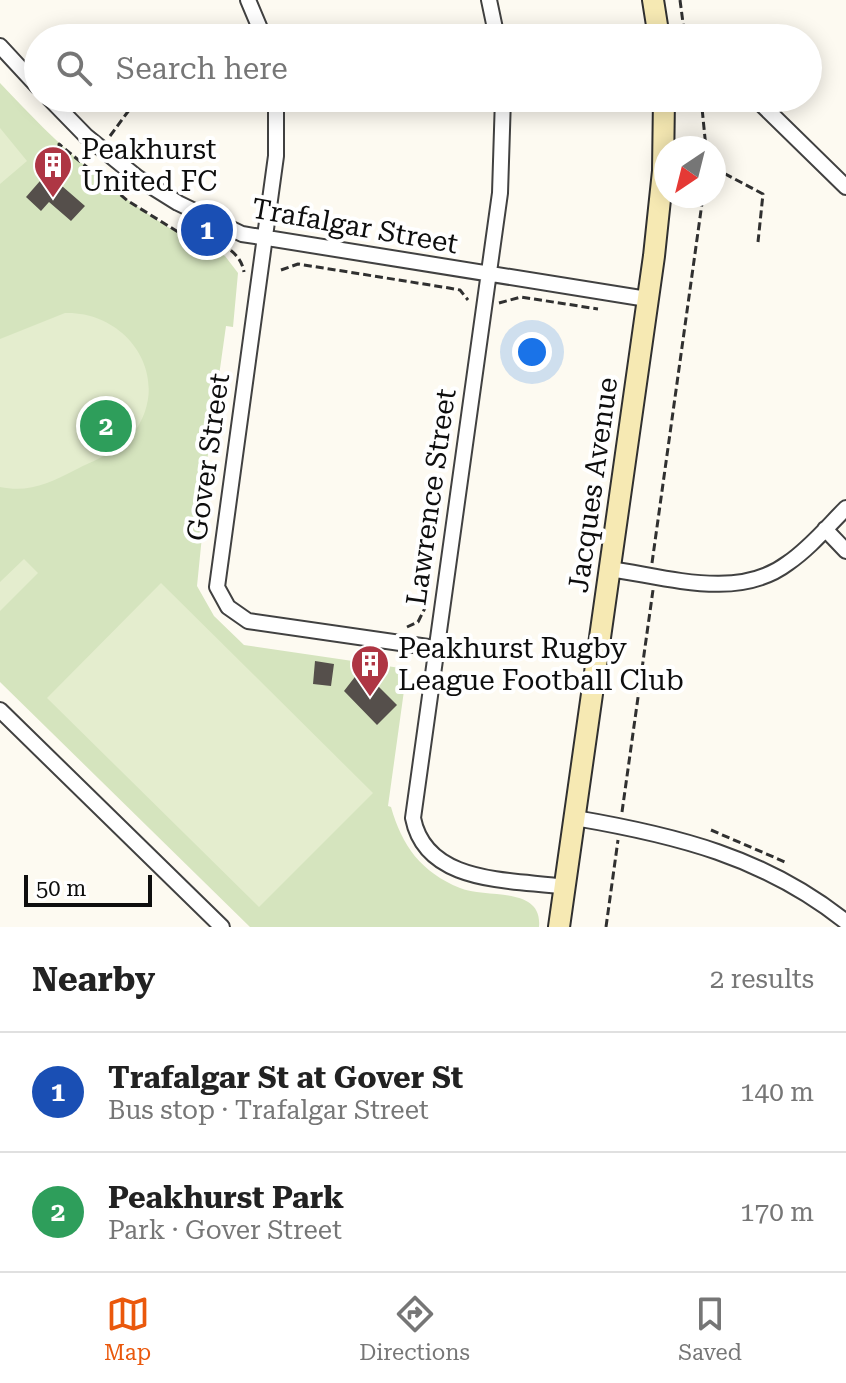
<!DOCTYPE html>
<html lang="en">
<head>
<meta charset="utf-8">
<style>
	:root { --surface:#fff; --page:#f6f6f6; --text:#222; --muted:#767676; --line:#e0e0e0; --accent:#ea580c }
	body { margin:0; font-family:"Roboto Serif",serif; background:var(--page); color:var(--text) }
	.compass { position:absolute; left:654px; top:136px; width:72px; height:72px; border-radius:50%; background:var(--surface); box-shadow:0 4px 20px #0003; rotate:215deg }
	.scale { position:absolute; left:24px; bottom:20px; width:128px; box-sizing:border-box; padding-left:8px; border:4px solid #0e0e0e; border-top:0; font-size:22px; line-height:28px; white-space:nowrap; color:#0e0e0e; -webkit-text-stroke:6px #fff; paint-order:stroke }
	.you { position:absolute; left:532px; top:352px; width:28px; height:28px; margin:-20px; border:6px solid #fff; border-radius:50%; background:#1a73e8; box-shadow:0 0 0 12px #1a73e833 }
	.badge { display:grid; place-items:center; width:52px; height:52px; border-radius:50%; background:var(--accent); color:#fff; font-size:26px; font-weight:700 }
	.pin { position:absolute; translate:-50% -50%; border:4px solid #fff; box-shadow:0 2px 8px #0006 }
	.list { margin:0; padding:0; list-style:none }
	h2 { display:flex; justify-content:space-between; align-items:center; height:104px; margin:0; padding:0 32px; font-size:34px }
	h2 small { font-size:26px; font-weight:400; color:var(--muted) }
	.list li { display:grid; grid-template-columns:52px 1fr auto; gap:24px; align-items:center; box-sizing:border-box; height:120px; padding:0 32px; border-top:2px solid var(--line) }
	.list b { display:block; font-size:30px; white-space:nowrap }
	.list p { margin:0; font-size:26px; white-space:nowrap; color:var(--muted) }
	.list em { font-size:26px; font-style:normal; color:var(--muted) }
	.icon { flex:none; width:44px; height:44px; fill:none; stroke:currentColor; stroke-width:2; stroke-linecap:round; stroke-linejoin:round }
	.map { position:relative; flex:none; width:846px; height:927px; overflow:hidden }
	.search { position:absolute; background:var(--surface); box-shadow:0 4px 20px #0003; left:24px; right:24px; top:24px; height:88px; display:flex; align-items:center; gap:20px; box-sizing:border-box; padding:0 28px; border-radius:44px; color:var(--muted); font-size:30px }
	.sheet { height:344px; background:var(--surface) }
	nav { display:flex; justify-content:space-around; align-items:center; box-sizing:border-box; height:112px; border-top:2px solid var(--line); background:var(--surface); font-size:22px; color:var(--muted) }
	nav a { display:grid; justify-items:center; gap:4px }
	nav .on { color:var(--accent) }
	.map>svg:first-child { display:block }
	.green { fill:#d5e4be }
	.pitch { fill:#e4edce }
	.building { fill:#554f4b }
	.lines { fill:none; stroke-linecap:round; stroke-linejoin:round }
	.minor-casing { stroke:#414141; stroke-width:18 }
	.secondary-casing { stroke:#303030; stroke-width:24 }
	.path { stroke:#303030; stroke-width:3; stroke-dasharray:8 4; stroke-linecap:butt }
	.minor { stroke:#fff; stroke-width:14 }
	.secondary { stroke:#f6e9b3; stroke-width:20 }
	.labels { text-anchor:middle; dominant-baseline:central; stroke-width:8; stroke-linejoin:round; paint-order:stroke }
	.poi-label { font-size:28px; fill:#0e0e0e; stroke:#fff; text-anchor:start }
	.street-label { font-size:28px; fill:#0e0e0e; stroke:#fff }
</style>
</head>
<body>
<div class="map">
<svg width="846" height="927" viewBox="0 0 846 927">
	<rect width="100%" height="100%" fill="#fdfaf1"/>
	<path class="green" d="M 0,83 C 62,149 105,189 184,237 L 186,234 L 225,256 L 238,273 L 233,327 L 226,326 L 198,525 L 202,536 L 197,586 L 214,616 L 244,645 L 407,669 L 388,806 L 391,807 C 402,846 421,872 460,888 C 485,899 543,885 539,927 L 250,927 L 0,682 Z"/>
	<path class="pitch" d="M 0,128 L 27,161 L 0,184 Z
		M 65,313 C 129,311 175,380 132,435 C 119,452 94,460 75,470 C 50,483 29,493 0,487 L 0,339 Z
		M 24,559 L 38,573 L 0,611 L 0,582 Z
		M 161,583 L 373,793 L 259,907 L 47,698 Z"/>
	<path class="building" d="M 47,173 L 85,206 L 71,221 L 49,202 L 41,211 L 26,197 Z
		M 315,661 L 334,664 L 331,686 L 313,684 Z
		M 361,669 L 397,705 L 377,725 L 344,691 Z"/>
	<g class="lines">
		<defs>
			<path id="minor" d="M 248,0 L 264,38
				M 489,0 L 497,38
				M 0,46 L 38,87
				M 49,98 L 86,136 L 138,178 L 178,203 L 242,234 L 647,299
				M 276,98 L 276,156 L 217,587 L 228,607 L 248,621 L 435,648
				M 503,98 L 500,193 L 413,818 C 426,885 511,879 565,887
				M 755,98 L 846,187
				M 825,529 L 846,551
				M 610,569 C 667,577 738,601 788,563 C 810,548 828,526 846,508
				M 0,710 L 222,927
				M 575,818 C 675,835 765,857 846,922"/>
			<path id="secondary" d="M 653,0 L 659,38
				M 559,927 L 654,256 L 663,171 L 664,98"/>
		</defs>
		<use href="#minor" class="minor-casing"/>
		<use href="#secondary" class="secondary-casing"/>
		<path class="path" d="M 680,0 L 685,38
			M 701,98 L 706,148
			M 110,136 L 138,98
			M 714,168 L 763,194 L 758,242
			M 60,184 L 59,144 L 128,201 L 183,235 L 186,228 C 207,238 240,246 244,272
			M 281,270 L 298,264 L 449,288 L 460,290 L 468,300
			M 499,303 L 521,297 L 598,309
			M 652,563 L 703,196
			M 407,627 L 418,622 L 425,608
			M 622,812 L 653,590
			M 711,830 L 785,862
			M 606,927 L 618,840"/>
		<use href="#minor" class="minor"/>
		<use href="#secondary" class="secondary"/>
	</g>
	<defs>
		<symbol id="building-pin" viewBox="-11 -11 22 30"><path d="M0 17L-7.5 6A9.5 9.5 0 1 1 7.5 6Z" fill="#ae3644" stroke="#fff"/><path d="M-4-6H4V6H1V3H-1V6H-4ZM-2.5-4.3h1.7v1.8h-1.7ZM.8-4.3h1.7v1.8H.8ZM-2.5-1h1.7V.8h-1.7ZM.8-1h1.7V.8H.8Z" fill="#fff"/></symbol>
	</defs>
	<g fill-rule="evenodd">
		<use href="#building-pin" x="31" y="143" width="44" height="60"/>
		<use href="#building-pin" x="348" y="642" width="44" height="60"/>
	</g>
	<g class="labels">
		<g class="poi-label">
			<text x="81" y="149">Peakhurst<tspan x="81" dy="32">United FC</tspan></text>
			<text x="398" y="648">Peakhurst Rugby<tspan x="398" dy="32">League Football Club</tspan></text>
		</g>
		<g class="street-label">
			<text transform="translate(355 226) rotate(10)">Trafalgar Street</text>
			<text transform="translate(208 457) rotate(-82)">Gover Street</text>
			<text transform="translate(593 485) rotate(-82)">Jacques Avenue</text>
			<text transform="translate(431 497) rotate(-82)">Lawrence Street</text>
		</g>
	</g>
</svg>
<svg class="compass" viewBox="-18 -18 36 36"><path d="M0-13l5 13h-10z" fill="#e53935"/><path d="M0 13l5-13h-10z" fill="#767676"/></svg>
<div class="scale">50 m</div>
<div class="you"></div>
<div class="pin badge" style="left:207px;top:230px;background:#1a4fb4">1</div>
<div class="pin badge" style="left:106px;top:426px;background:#2e9e5b">2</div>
<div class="search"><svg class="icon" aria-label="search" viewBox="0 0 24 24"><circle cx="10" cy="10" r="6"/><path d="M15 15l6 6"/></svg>Search here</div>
</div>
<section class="sheet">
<h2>Nearby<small>2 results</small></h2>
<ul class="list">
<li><span class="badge" style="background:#1a4fb4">1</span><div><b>Trafalgar St at Gover St</b><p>Bus stop · Trafalgar Street</p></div><em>140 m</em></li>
<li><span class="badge" style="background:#2e9e5b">2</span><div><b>Peakhurst Park</b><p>Park · Gover Street</p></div><em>170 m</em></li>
</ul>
</section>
<nav>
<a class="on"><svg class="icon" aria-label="map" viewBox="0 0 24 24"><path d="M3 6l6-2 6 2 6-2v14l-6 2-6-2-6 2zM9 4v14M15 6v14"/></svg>Map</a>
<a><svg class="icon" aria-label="directions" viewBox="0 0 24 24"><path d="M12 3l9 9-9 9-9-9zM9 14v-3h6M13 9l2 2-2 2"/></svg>Directions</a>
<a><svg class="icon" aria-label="saved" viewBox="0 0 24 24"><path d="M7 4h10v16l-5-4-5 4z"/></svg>Saved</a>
</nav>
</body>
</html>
